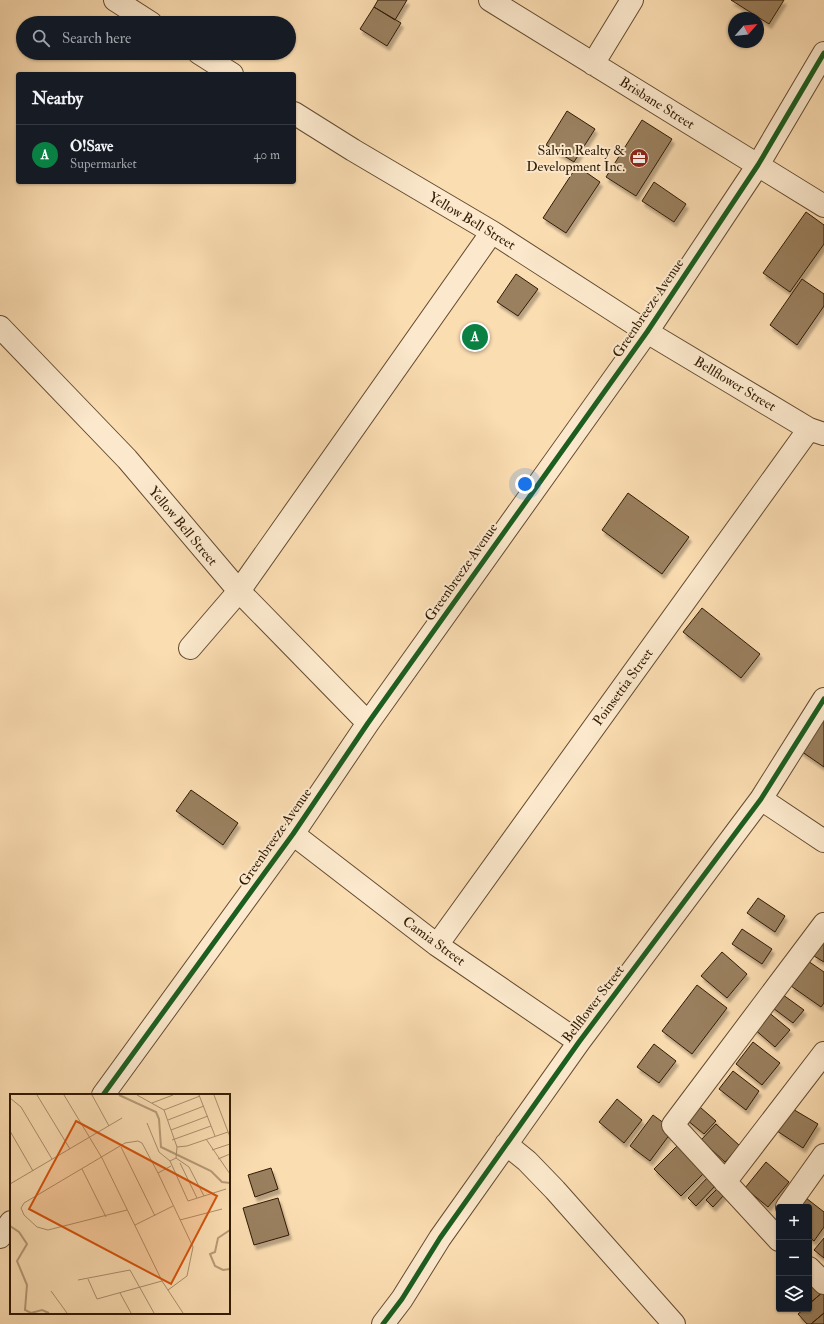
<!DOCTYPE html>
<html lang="en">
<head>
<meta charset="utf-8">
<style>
	:root { --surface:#171b24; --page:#242831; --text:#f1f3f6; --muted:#9ea1a6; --line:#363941; --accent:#0b8043 }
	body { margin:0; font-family:"IM FELL Double Pica",serif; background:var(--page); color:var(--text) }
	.controls { position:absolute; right:12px; bottom:12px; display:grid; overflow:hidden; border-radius:4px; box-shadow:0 1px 3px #0004 }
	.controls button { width:36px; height:36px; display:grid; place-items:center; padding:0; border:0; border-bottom:1px solid var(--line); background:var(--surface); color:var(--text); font:20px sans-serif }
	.compass { position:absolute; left:728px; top:12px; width:36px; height:36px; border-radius:50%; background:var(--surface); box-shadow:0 1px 3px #0004; rotate:62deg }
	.you { position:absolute; left:525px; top:484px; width:14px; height:14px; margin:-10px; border:3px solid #fff; border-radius:50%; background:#1a73e8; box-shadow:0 0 0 6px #1a73e833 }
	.badge { display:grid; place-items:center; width:26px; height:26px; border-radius:50%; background:var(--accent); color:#fff; font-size:13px; font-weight:700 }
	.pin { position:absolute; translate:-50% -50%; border:2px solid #fff; box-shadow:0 1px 4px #0006 }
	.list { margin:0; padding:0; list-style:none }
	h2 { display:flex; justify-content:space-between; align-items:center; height:52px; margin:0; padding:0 16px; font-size:17px }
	h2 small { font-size:13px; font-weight:400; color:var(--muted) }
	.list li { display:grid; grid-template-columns:26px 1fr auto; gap:12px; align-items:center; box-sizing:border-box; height:60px; padding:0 16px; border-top:1px solid var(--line) }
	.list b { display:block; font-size:15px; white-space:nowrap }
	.list p { margin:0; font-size:13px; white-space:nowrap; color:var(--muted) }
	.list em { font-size:13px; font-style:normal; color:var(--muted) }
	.icon { flex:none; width:22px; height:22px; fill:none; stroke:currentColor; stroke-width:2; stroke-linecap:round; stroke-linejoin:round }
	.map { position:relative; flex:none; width:824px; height:1324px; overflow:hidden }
	.search { position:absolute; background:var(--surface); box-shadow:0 1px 3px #0004; left:16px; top:16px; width:280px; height:44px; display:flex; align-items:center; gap:10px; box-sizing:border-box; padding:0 14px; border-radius:22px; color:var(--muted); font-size:15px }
	.panel { position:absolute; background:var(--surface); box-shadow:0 1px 3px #0004; left:16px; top:72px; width:280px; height:112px; border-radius:4px }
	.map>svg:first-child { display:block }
	.building { fill:#9a805e; stroke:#311b04; filter:url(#shadow) }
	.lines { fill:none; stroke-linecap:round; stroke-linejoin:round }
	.minor-casing { stroke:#644c30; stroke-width:24 }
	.minor { stroke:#fce9cd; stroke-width:22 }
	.cycleway-casing { stroke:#fce9cd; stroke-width:8 }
	.cycleway { stroke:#1b5e20; stroke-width:5 }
	.labels { text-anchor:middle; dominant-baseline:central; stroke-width:4; stroke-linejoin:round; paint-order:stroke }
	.street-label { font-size:14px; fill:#311b04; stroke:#fce9cd }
	.poi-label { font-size:14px; fill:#311b04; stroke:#fce9cd; text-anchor:end }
	.inset-river { fill:none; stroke:#b69b77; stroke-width:2 }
	.inset-road { fill:none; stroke:#aa8f6c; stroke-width:1 }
	.view { fill:#d6530b; fill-opacity:0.15; stroke:#d6530b; stroke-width:2 }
	.inset-edge { fill:none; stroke:#311b04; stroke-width:2 }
</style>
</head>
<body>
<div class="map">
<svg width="824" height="1324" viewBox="0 0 824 1324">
	<defs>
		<filter id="shadow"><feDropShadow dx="2.5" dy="4.5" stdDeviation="1" flood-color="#0004"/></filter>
	</defs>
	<rect width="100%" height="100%" fill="#fbddb2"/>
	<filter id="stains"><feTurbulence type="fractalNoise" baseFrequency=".005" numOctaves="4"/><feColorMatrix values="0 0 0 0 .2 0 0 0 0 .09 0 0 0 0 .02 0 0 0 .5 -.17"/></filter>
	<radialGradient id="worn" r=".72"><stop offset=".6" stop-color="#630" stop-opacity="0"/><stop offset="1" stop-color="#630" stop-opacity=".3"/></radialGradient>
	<path class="building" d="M 378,0 L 407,0 L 395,20 L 374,7 Z
		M 731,0 L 784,0 L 769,24 Z
		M 374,7 L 401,23 L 387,46 L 360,29 Z
		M 567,111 L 595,129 L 574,162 L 546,145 Z
		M 642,120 L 672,139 L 636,196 L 606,177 Z
		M 577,166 L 600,182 L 566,233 L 543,218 Z
		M 654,182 L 686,204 L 674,222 L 642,201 Z
		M 806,212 L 824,225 L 824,244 L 790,292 L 763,273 Z
		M 516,274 L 538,289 L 518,316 L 497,302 Z
		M 802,279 L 824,294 L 824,306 L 797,345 L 770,325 Z
		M 628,493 L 689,537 L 662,574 L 602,530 Z
		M 702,608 L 760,654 L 741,678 L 683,632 Z
		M 824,715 L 824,767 L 798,749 Z
		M 191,790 L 238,823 L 223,845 L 176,811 Z
		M 758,898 L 785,916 L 775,932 L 747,913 Z
		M 742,929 L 772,949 L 762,964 L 732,944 Z
		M 824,940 L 824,962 L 814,956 Z
		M 722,952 L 747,974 L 727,998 L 701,976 Z
		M 808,961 L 824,972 L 824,1003 L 821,1007 L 791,986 Z
		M 697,985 L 727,1008 L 692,1054 L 662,1031 Z
		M 779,992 L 804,1010 L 793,1023 L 769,1005 Z
		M 767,1011 L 790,1030 L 775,1047 L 753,1028 Z
		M 753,1042 L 780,1063 L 762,1085 L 736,1064 Z
		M 654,1044 L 676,1061 L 659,1083 L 637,1067 Z
		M 733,1071 L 759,1091 L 746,1110 L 719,1089 Z
		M 617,1099 L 642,1120 L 624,1143 L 599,1122 Z
		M 693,1101 L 716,1121 L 704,1134 L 681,1115 Z
		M 791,1108 L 818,1124 L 803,1148 L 777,1131 Z
		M 653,1115 L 673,1130 L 650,1161 L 630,1146 Z
		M 716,1124 L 740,1146 L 725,1162 L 701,1140 Z
		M 679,1144 L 706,1171 L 681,1196 L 654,1169 Z
		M 766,1162 L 789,1182 L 768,1207 L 745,1188 Z
		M 271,1168 L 278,1189 L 255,1197 L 248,1175 Z
		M 709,1176 L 717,1184 L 696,1206 L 688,1198 Z
		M 718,1188 L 725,1194 L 713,1207 L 706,1200 Z
		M 278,1198 L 289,1235 L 254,1245 L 243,1208 Z
		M 806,1198 L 824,1212 L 824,1227 L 814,1241 L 809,1237 L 809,1207 L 799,1207 Z
		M 824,1238 L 824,1258 L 814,1250 Z
		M 809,1283 L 824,1291 L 809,1304 Z
		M 824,1291 L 824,1313 L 811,1324 L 807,1324 L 798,1314 L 804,1309 L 809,1309 L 809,1304 Z
		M 824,1313 L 824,1324 L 811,1324 Z"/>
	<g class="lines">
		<defs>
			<path id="minor" d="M 115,0 L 151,23
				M 490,0 L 824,206
				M 199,53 L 232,74
				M 593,64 L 632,0
				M 294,113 L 353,150 L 492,232 L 647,332 L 809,429 L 824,434
				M 0,327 L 127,459 L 239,591 L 368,723
				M 190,648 L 239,591 L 492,232
				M 761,799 L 824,841
				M 293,834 L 437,945 L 579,1042
				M 437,945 L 809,429
				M 103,1095 L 293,834 L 368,723 L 647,332 L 758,165 L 824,53
				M 506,1144 L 527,1161 L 555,1190 L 674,1324
				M 725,1182 L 824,1053
				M 787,1207 L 824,1155
				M 0,1237 L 11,1222
				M 779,1240 L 673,1125 L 824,924
				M 809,1268 L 824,1283
				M 383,1324 L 402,1299 L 440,1238 L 579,1042 L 761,799 L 824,699"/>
		</defs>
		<use href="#minor" class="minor-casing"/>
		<use href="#minor" class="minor"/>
		<defs>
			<path id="cycleway" d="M 103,1095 L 293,834 L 368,723 L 647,332 L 758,165 L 824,53
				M 383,1324 L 402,1299 L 440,1238 L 579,1042 L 761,799 L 824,699"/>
		</defs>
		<use href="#cycleway" class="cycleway-casing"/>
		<use href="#cycleway" class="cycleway"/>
	</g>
	<defs>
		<symbol id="office-disc" viewBox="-11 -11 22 22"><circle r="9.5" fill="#8f2418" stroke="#fce9cd"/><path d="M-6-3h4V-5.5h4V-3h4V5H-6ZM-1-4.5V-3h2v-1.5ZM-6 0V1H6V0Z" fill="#fff"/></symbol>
	</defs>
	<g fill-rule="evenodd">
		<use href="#office-disc" x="628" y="147" width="22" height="22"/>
	</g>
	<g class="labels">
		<g class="street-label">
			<text transform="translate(657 103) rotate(32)">Brisbane Street</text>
			<text transform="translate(472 221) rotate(31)">Yellow Bell Street</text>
			<text transform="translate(648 308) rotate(-56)">Greenbreeze Avenue</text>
			<text transform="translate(735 384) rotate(31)">Bellflower Street</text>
			<text transform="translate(183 526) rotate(50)">Yellow Bell Street</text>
			<text transform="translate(461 572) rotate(-55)">Greenbreeze Avenue</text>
			<text transform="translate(623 687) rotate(-54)">Poinsettia Street</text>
			<text transform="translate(275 837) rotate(-55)">Greenbreeze Avenue</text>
			<text transform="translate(434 941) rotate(36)">Camia Street</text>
			<text transform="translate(593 1004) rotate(-53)">Bellflower Street</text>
		</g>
		<g class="poi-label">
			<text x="625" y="150">Salvin Realty &amp;<tspan x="625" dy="16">Development Inc.</tspan></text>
		</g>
	</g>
	<g transform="translate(10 1094)">
		<rect width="220" height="220" fill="#fbddb2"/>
		<path class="inset-river" d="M 109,1 L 146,18 L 149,25 L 151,53 L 201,77 L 212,88 L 220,89M 0,132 L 9,138 L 17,150 L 7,167 L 17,191 L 15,216 L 21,219 L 32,216 L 39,219M 220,136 L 208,144 L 205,158 L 200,160 L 205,172 L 213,176 L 220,175"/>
		<path class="inset-road" d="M 27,1 L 60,55M 54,1 L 92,64 L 152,187 L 173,219M 82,1 L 99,32M 127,1 L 154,16 L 167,53 L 166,64 L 160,67 L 149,58 L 137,29M 189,1 L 205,42M 204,1 L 220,43M 0,4 L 11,13 L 42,65M 142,9 L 163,1M 154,16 L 190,2M 158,26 L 194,12M 161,36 L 198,22M 0,37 L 23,77M 196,45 L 220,80M 162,46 L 201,32M 111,53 L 145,122M 167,53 L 177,52 L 218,38M 202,56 L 220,50M 166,64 L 179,73 L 194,102M 208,65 L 220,60M 160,67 L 178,107 L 216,95M 170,69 L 187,104M 72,75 L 96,123M 148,79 L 161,72M 0,90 L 112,24M 117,116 L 38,136 L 27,133 L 14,121 L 11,114 L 14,109 L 115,49 L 128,47 L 132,49 L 148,79 L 183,153 L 177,182 L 158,196M 170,126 L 212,115M 125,131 L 163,112M 78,185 L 87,205 L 152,187M 68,186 L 120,176 L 144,219M 41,197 L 57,219M 110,199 L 121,219"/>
		<path class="view" d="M 66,27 L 207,102 L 161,190 L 19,115 Z"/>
		<rect width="220" height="220" class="inset-edge"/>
	</g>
	<rect width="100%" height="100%" filter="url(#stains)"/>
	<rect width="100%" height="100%" fill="url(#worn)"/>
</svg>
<div class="controls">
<button>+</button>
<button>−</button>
<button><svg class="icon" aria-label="layers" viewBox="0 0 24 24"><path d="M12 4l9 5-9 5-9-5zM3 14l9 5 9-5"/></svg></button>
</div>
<svg class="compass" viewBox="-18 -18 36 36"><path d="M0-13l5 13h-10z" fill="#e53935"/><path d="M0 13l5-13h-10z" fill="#9ea1a6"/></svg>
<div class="you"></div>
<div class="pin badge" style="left:475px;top:337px">A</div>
<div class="search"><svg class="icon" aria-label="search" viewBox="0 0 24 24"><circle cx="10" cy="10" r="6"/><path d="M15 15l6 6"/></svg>Search here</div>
<section class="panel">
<h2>Nearby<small></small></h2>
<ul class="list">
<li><span class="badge">A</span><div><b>O!Save</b><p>Supermarket</p></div><em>40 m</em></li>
</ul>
</section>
</div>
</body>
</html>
